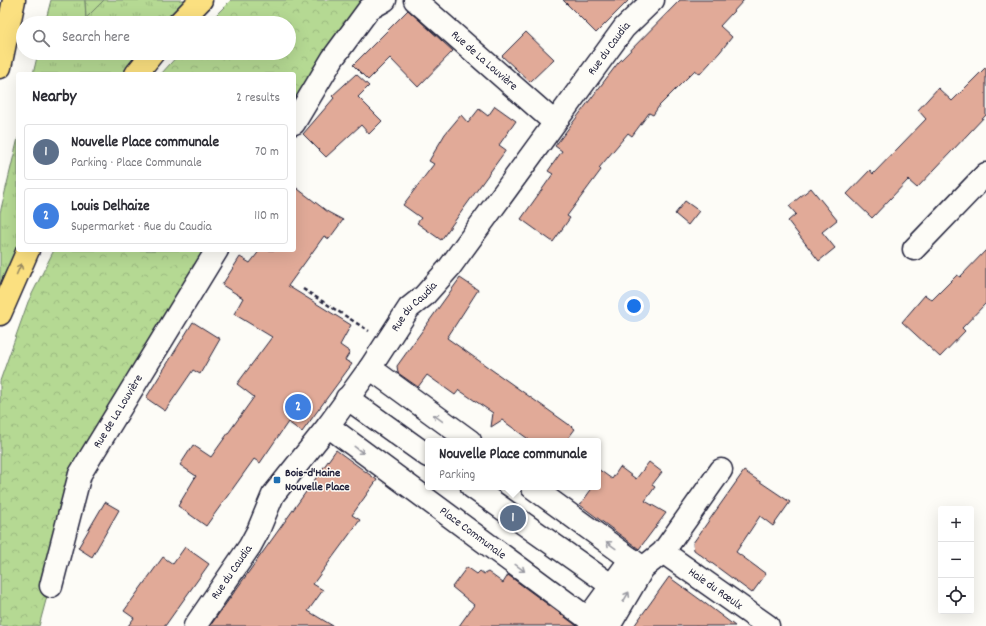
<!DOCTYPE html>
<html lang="en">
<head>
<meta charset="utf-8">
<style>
	:root { --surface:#fff; --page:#f2f2f3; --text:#2b2b33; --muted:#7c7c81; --line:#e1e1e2; --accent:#1f6fb2 }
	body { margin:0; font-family:Dekko,sans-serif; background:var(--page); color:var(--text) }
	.controls { position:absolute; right:12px; bottom:12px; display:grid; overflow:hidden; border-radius:4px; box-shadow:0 4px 16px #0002 }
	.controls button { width:36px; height:36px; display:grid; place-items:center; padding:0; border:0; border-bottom:1px solid var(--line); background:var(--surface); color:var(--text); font:20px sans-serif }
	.you { position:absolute; left:634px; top:306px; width:14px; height:14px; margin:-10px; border:3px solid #fff; border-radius:50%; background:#1a73e8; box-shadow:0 0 0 6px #1a73e833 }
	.badge { display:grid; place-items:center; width:26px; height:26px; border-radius:50%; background:var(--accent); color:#fff; font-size:13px; font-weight:700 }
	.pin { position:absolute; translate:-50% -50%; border:2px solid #fff; box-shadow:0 1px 4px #0006 }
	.popup { position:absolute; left:425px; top:438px; width:176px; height:52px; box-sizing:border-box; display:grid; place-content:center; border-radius:4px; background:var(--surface); filter:drop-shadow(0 1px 3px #0005); font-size:13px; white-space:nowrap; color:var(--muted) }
	.popup b { font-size:15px; color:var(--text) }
	.popup::after { content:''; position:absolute; left:50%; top:100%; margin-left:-8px; border:8px solid transparent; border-top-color:var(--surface) }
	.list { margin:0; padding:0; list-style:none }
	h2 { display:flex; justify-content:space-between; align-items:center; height:52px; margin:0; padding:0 16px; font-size:17px }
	h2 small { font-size:13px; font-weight:400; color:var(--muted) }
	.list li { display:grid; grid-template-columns:26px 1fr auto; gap:12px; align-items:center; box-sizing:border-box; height:56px; margin:0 8px 8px; padding:0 8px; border:1px solid var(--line); border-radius:4px }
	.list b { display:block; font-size:15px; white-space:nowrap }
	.list p { margin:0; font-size:13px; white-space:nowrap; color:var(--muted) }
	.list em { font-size:13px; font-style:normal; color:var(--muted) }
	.icon { flex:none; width:22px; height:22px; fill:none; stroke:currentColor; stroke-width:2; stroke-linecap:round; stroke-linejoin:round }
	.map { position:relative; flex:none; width:986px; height:626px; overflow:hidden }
	.search { position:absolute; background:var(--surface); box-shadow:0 4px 16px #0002; left:16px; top:16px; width:280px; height:44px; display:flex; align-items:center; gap:10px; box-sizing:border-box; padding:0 14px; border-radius:22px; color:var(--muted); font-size:15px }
	.panel { position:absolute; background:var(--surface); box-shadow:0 4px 16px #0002; left:16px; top:72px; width:280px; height:180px; border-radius:4px }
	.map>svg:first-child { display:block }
	.grass { fill:url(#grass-tufts); stroke:#6c7e67 }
	.forest { fill:url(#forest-crowns); stroke:#6c7e67 }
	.building { fill:#e1aa98; stroke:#22223b }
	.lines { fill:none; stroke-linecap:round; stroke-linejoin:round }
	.minor-casing { stroke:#22223b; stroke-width:25 }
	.highway-casing { stroke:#22223b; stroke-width:25 }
	.path { stroke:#22223b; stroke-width:2.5; stroke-dasharray:4 3; stroke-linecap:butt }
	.minor { stroke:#fdfcf7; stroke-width:22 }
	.highway { stroke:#fbe080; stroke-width:22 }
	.oneway { stroke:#998a61 }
	.oneway2 { stroke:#9a9aa2 }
	.poi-dot { fill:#1f6fb2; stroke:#fdfcf7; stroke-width:1.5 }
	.labels { text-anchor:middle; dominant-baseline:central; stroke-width:3; stroke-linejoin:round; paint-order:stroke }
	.street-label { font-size:12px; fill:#22223b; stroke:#fdfcf7 }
	.poi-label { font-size:12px; font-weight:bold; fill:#22223b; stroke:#fdfcf7; text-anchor:start }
</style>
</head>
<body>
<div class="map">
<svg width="986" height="626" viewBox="0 0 986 626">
	<defs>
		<pattern id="grass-tufts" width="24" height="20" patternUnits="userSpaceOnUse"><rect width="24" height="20" fill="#b5d993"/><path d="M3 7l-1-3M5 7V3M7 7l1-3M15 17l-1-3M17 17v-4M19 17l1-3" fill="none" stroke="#9bba80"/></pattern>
		<pattern id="forest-crowns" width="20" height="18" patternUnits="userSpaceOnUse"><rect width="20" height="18" fill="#b5d993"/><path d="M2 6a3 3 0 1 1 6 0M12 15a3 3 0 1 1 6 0" fill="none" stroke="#9bba80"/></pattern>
	</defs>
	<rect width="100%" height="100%" fill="#fdfcf7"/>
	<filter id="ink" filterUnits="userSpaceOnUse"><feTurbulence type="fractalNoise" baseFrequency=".025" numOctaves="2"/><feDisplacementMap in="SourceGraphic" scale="8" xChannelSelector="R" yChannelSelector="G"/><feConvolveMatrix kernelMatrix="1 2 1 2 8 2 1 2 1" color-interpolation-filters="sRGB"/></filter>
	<g filter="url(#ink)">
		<path class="grass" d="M 51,0 L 85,0 L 86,18 L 104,0 L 186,0 L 164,23 L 45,23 Z
			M 38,53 L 139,53 L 123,74 L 33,74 Z
			M 18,138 L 18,247 L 0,290 L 0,213 Z"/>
		<path class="forest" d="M 85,0 L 104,0 L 86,18 Z
			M 231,0 L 385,0 L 294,123 L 294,74 L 161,74 L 180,53 L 289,53 L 289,23 L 208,23 Z
			M 54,250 L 217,250 L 80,474 L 39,626 L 0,626 L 0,381 L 28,302 Z"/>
		<path class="building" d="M 563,0 L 629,0 L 596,33 Z
			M 680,0 L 744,0 L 720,26 L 732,37 L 720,52 L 700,74 L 695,70 L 659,106 L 653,115 L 649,113 L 632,136 L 628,133 L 599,168 L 601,170 L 567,216 L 570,218 L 553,242 L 521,219 L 553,174 L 548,171 L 562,151 L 555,146 L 618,63 Z
			M 408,10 L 453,51 L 418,87 L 390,58 L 368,80 L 353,65 Z
			M 526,32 L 554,59 L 530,82 L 502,56 Z
			M 986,67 L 986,115 L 917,188 L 908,180 L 872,218 L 847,194 L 870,170 L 873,174 L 926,119 L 918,110 L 938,88 L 952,101 Z
			M 356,74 L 369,86 L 358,97 L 382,121 L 369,134 L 361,125 L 326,157 L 303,134 L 334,98 L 332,96 Z
			M 495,106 L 516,121 L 499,145 L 506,150 L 441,240 L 417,223 L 421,218 L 403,205 L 434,164 L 429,161 L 445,134 L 461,115 L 468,123 L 479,109 L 488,116 Z
			M 294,186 L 328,212 L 343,220 L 329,239 L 324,236 L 288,286 L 351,325 L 340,345 L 350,352 L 345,360 L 352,364 L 302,432 L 288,422 L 260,463 L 254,459 L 206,526 L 178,506 L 196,476 L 180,465 L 193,445 L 211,457 L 254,397 L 237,384 L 272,337 L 234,314 L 243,298 L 222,285 L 240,257 L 250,263 L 260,250 L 294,250 Z
			M 811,188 L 837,220 L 822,232 L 835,248 L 819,261 L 788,221 L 796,214 L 789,206 Z
			M 685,201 L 699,211 L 688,225 L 675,214 Z
			M 986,250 L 986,303 L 962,328 L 965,331 L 940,357 L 902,322 L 925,295 L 932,300 L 957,275 L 960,277 Z
			M 460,278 L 478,290 L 447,338 L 575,429 L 566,441 L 531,441 L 502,420 L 491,427 L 493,413 L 459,390 L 455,395 L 427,375 L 418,387 L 398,373 L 397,366 Z
			M 193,322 L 220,339 L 200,374 L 193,370 L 165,411 L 146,398 Z
			M 336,450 L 377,480 L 352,515 L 360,520 L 313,584 L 323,590 L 308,611 L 333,626 L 210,626 Z
			M 649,462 L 662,472 L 652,485 L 655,487 L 645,501 L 666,513 L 639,549 L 580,505 L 593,487 L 598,487 L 598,469 L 612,479 L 620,467 L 636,479 Z
			M 744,471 L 790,502 L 773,526 L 760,516 L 736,552 L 766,574 L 752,593 L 694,550 L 693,543 Z
			M 105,502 L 119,510 L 92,557 L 78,548 Z
			M 185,547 L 209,564 L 165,626 L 128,626 L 134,618 L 124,611 L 163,557 L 173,564 Z
			M 467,567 L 477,574 L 480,571 L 484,574 L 488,572 L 503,583 L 508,575 L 577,626 L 459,626 L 474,605 L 452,587 Z
			M 669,577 L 702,601 L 735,626 L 634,626 Z"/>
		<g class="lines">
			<defs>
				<g id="minor">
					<path id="s1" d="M 415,0 L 554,122"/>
					<path d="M 294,123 L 333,58 L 369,9 L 385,0"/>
					<path d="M 914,249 L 986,174"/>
					<path d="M 370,368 L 470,441"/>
					<path d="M 347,398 L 428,456"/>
					<path id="s2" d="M 328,426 L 598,626"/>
					<path d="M 472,487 L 612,586"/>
					<path d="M 532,487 L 643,568"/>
					<path id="s3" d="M 663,552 L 768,626"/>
					<path id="s4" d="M 51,586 L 80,474 L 217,250"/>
					<path d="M 588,618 L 631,559"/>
					<path id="s5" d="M 195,626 L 250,546 L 258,531 L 273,495 L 328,426 L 370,368 L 409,308 L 424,296 L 449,268 L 624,28 L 653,0"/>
					<path d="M 609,626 L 643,568 L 663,552 L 721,470"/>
				</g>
				<path id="highway" d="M 179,23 L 201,0
					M 0,67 L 14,0
					M 136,74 L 153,53
					M 0,314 L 28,250"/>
			</defs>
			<use href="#minor" class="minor-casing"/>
			<use href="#highway" class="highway-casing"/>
			<path class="path" d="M 303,289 L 369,331"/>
			<use href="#minor" class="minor"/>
			<use href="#highway" class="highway"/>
		</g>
		<defs><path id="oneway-shaft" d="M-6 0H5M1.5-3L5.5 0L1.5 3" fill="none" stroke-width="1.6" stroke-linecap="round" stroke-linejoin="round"/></defs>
		<use class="oneway" href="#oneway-shaft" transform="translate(19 269) rotate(-66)"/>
		<g class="oneway2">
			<use href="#oneway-shaft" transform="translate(438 418) rotate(-144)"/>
			<use href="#oneway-shaft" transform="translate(359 450) rotate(37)"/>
			<use href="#oneway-shaft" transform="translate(611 545) rotate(-144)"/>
			<use href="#oneway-shaft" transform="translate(520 568) rotate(36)"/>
			<use href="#oneway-shaft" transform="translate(626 597) rotate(-60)"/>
		</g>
	</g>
	<rect class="poi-dot" x="273" y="476" width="8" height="8" rx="2"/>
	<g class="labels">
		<g class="street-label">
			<text stroke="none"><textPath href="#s5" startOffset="713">Rue du Caudia</textPath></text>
			<text stroke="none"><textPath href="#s1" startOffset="92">Rue de La Louvière</textPath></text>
			<text stroke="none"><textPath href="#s5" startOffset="389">Rue du Caudia</textPath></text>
			<text stroke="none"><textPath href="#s4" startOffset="189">Rue de La Louvière</textPath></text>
			<text stroke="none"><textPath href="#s2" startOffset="180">Place Communale</textPath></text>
			<text stroke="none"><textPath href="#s5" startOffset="65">Rue du Caudia</textPath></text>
			<text stroke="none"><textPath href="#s3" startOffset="64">Haie du Rœulx</textPath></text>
		</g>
		<g class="poi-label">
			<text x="285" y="473">Bois-d'Haine<tspan x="285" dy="14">Nouvelle Place</tspan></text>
		</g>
	</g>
</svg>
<div class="controls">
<button>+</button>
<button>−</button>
<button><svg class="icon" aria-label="locate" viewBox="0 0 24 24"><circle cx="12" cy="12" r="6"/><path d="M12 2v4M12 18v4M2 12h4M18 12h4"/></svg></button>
</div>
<div class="you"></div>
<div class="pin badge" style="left:513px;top:518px;background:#5c6f8a">1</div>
<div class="popup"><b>Nouvelle Place communale</b>Parking</div>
<div class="pin badge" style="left:298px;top:407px;background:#3f7fe0">2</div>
<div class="search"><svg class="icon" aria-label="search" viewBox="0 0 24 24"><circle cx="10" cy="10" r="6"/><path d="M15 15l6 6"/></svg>Search here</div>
<section class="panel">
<h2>Nearby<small>2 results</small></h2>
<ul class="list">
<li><span class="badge" style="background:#5c6f8a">1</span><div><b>Nouvelle Place communale</b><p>Parking · Place Communale</p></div><em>70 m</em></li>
<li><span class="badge" style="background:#3f7fe0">2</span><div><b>Louis Delhaize</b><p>Supermarket · Rue du Caudia</p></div><em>110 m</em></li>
</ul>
</section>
</div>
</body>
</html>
